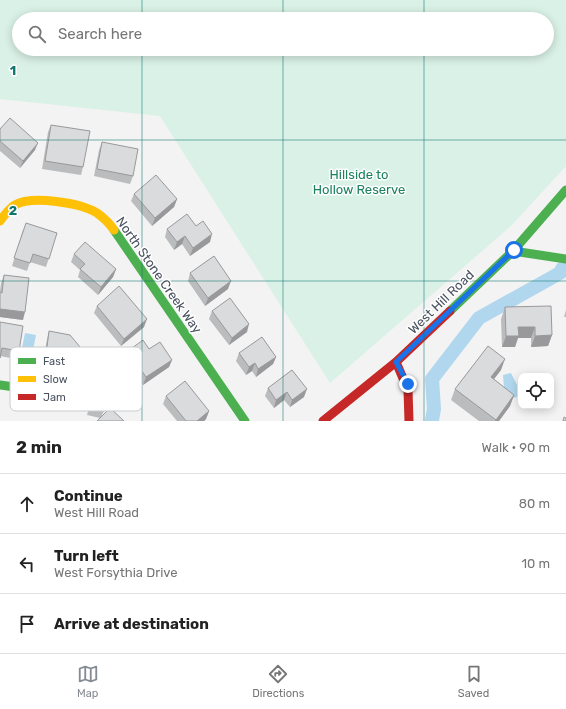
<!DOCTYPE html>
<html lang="en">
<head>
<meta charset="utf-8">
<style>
	:root { --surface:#fff; --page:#f2f2f2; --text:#222; --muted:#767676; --line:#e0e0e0; --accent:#858a93 }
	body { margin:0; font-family:Rubik,sans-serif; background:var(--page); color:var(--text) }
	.controls { position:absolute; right:12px; bottom:12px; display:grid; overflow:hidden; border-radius:8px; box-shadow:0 2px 10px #0003 }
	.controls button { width:36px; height:36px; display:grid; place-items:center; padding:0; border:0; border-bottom:1px solid var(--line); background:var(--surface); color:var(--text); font:20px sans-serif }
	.stop { position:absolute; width:12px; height:12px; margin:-9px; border:3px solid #1a73e8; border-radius:50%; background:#fff }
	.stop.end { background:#1a73e8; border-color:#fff; box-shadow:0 1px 4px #0008 }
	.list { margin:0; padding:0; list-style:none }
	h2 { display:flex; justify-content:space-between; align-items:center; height:52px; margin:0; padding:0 16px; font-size:17px }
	h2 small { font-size:13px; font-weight:400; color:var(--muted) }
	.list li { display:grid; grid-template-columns:26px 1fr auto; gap:12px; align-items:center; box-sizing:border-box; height:60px; padding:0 16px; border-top:1px solid var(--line) }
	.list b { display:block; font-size:15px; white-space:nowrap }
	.list p { margin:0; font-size:13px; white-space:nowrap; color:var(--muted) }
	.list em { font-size:13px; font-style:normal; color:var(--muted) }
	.icon { flex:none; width:22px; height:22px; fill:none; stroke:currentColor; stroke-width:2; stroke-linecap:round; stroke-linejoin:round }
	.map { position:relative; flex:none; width:566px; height:421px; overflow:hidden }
	.search { position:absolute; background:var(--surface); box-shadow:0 2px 10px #0003; left:12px; right:12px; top:12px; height:44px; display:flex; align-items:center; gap:10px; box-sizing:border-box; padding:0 14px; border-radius:22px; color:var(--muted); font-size:15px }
	.sheet { height:232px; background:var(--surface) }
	nav { display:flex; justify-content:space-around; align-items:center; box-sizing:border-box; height:56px; border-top:1px solid var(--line); background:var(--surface); font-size:11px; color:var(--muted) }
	nav a { display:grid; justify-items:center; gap:2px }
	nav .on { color:var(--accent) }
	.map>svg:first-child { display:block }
	.green { fill:#d9f1e6; fill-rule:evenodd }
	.water { fill:#b0d7ed }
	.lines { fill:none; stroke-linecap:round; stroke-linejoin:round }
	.canal { stroke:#b0d7ed; stroke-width:14 }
	.fast { stroke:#4caf50; stroke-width:9 }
	.slow { stroke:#ffc107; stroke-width:9 }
	.jam { stroke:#c62828; stroke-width:9 }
	.wall { fill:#bbbcbe }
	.shaded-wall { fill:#99999b }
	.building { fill:#dadbdd; stroke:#99999b }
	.route { stroke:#1a73e8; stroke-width:5 }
	.grid { fill:none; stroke:#0f766e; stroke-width:1; stroke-opacity:0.55 }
	.labels { text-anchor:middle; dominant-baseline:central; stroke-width:3; stroke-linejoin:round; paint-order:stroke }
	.park-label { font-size:13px; fill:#1b815e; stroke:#fff }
	.street-label { font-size:13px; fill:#4a5260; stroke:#fff }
	.key { fill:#fff; stroke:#c9cbcf; stroke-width:1 }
	.key-label { font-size:11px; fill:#4a5260 }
	.grid-label { font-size:13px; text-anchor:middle; font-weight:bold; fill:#0f766e; stroke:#fff; stroke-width:3; stroke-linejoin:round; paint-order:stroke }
</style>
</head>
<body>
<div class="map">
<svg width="566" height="421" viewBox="0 0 566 421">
	<rect width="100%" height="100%" fill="#f3f3f3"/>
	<path class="green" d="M 0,0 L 566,0 L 566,166 L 511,226 L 330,383 L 160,116 L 0,99 ZM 19,19 L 547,19 L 547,49 L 19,49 Z"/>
	<path class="water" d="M 25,333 L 36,335 L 32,355 L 21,353 Z
		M 511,373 L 517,385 L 517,397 L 510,399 L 504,388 L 503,375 Z"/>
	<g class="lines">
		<path class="canal" d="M 432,420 L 434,409 L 432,379 L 479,318 L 560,273 L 562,269"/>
		<path class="fast" d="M 114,230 L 245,421
			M 513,251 L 566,259
			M 450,311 L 513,251 L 566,190
			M 0,385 L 43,391"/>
		<path class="slow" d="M 0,221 C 4,216 9,208 15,205 C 32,195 81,203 97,213 C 104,218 110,224 114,230"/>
		<path class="jam" d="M 396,362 L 408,390 L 409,421
			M 323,421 L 396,362 L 450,311"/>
	</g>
	<path class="wall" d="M 51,125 L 83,167 L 81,175 L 42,169 L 48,132 Z
		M 0,129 L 35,150 L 20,168 L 0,151 Z
		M 102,142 L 133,176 L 130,184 L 94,176 L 99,150 Z
		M 134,194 L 177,199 L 174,207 L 152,226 L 131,201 Z
		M 196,226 L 210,242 L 190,256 L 182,244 L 174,250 L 165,237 L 167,229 Z
		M 23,230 L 57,233 L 46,267 L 30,262 L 27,271 L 12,266 Z
		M 74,254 L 116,269 L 113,277 L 98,295 L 78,277 L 80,270 L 71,262 Z
		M 190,273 L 228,289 L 205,306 L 188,281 Z
		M 4,275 L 23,320 L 0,317 L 0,291 L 1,283 Z
		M 97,306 L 144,327 L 121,346 L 94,313 Z
		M 505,307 L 552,335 L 548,346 L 531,347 L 531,338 L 518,338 L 515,347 L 502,347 L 501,319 Z
		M 566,310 L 566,317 L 564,317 Z
		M 212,311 L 247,332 L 229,345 L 209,319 Z
		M 0,322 L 19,351 L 16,359 L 0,356 Z
		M 49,331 L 91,360 L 88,368 L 77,377 L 61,358 L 44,355 L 47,339 Z
		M 149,349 L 172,360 L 169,367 L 143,385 L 125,358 L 128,351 Z
		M 239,353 L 276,357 L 273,364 L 256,377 L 252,371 L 246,375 L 236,361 Z
		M 292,370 L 304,397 L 290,407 L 284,400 L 274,408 L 265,396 L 268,388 Z
		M 501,370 L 494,379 L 514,395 L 510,406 L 499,421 L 479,421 L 451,400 L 455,389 Z
		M 94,392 L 104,411 L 101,417 L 100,418 L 87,415 L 91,400 Z
		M 166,396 L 209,411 L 206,419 L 204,421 L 177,421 L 163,404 Z"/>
	<path class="shaded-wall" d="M 38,143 L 35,150 L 20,168 L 23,161 Z
		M 177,199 L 174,207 L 152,226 L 155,218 Z
		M 212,234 L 210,242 L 190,256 L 193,248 Z
		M 185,236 L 182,244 L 174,250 L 177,242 Z
		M 116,269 L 113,277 L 98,295 L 101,287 Z
		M 231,281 L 228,289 L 205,306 L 208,298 Z
		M 0,309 L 25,312 L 23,320 L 0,317 Z
		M 147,319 L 144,327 L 121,346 L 124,339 Z
		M 249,324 L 247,332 L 229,345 L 232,338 Z
		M 518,327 L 535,327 L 531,338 L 518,338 L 515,347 L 502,347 L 506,336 Z
		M 552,335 L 548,346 L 531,347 L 535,336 Z
		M 276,357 L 273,364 L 256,377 L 258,369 Z
		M 505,359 L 501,370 L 487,388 L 491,377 Z
		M 91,360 L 88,368 L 77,377 L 80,370 Z
		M 172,360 L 169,367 L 143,385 L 146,377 Z
		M 255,363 L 252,371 L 246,375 L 249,367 Z
		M 307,389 L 304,397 L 290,407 L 292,400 Z
		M 287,392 L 284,400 L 274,408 L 276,400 Z
		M 514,395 L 510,406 L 499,421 L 495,421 Z
		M 209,411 L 206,419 L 204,421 L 197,421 Z"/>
	<path class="building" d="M 10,118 L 38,143 L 23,161 L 0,141 L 0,129 Z
		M 51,125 L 90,131 L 83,167 L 45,161 Z
		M 102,142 L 138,149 L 133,176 L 97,169 Z
		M 156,175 L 177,199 L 155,218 L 134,194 Z
		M 187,214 L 196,226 L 203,221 L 212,234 L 193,248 L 185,236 L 177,242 L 167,229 Z
		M 26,223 L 57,233 L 49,259 L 33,254 L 30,263 L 14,258 Z
		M 85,242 L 116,269 L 101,287 L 80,269 L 85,264 L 74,254 Z
		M 214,256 L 231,281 L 208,298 L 190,273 Z
		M 4,275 L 29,278 L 25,312 L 0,309 L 0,292 L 2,293 Z
		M 119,286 L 147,319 L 124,339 L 97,306 Z
		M 230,298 L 249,324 L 232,338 L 212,311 Z
		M 551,306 L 552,335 L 535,336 L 535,327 L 518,327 L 519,336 L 506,336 L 505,307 Z
		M 0,322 L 23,326 L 19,351 L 2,348 L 0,358 Z
		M 49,331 L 70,335 L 91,360 L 80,370 L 63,350 L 47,347 Z
		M 262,337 L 276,357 L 258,369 L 255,363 L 249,367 L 239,353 Z
		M 143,340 L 149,349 L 160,342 L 172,360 L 146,377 L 128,351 Z
		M 488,346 L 505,359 L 491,377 L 514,395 L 496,420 L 455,389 Z
		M 292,370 L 307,389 L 292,400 L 287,392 L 276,400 L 268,388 Z
		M 185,381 L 209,411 L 197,421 L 186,421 L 166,396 Z
		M 110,408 L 124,421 L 97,421 Z
		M 564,417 L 566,418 L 566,421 L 563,421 Z"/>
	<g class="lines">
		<path class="route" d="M 408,384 L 396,362 L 514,250"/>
	</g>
	<path class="grid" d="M 142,0 L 142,19M 283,0 L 283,19M 424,0 L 424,19M 142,49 L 142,421M 283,49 L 283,421M 424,49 L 424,421M 0,140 L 566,140M 0,281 L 566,281"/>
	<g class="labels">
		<g class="park-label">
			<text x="359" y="174">Hillside to<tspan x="359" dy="15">Hollow Reserve</tspan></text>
		</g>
		<g class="street-label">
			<text transform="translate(159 275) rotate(55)">North Stone Creek Way</text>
			<text transform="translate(441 302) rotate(-44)">West Hill Road</text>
		</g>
	</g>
	<rect x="10" y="347" width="132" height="64" rx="6" class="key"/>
	<rect x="18" y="358" width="18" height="6" fill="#4caf50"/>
	<rect x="18" y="376" width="18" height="6" fill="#ffc107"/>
	<rect x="18" y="394" width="18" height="6" fill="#c62828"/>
	<g class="key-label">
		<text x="43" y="365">Fast</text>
		<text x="43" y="383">Slow</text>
		<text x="43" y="401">Jam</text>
	</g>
	<g class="grid-label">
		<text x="13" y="75">1</text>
		<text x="13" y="215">2</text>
	</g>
</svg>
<div class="controls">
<button><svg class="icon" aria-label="locate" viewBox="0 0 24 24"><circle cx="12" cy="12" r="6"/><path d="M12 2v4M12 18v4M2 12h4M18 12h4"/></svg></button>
</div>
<div class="stop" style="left:514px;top:250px"></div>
<div class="stop end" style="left:408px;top:384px"></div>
<div class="search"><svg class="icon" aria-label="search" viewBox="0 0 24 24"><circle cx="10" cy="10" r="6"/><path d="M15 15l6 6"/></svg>Search here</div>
</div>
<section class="sheet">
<h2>2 min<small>Walk · 90 m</small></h2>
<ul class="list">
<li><svg class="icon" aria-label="ahead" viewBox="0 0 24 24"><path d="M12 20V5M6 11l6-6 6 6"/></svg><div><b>Continue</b><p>West Hill Road</p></div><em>80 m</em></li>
<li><svg class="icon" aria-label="left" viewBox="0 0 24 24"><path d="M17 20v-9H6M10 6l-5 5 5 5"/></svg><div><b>Turn left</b><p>West Forsythia Drive</p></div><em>10 m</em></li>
<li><svg class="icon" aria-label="arrive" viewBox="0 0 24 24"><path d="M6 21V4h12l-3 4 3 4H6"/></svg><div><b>Arrive at destination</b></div></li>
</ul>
</section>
<nav>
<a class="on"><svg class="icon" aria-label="map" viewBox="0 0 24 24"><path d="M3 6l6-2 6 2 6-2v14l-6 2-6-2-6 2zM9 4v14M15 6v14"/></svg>Map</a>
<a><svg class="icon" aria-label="directions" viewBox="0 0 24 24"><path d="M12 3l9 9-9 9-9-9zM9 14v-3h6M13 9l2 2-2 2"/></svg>Directions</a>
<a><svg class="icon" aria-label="saved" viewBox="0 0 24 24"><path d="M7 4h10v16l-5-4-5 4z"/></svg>Saved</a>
</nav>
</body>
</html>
